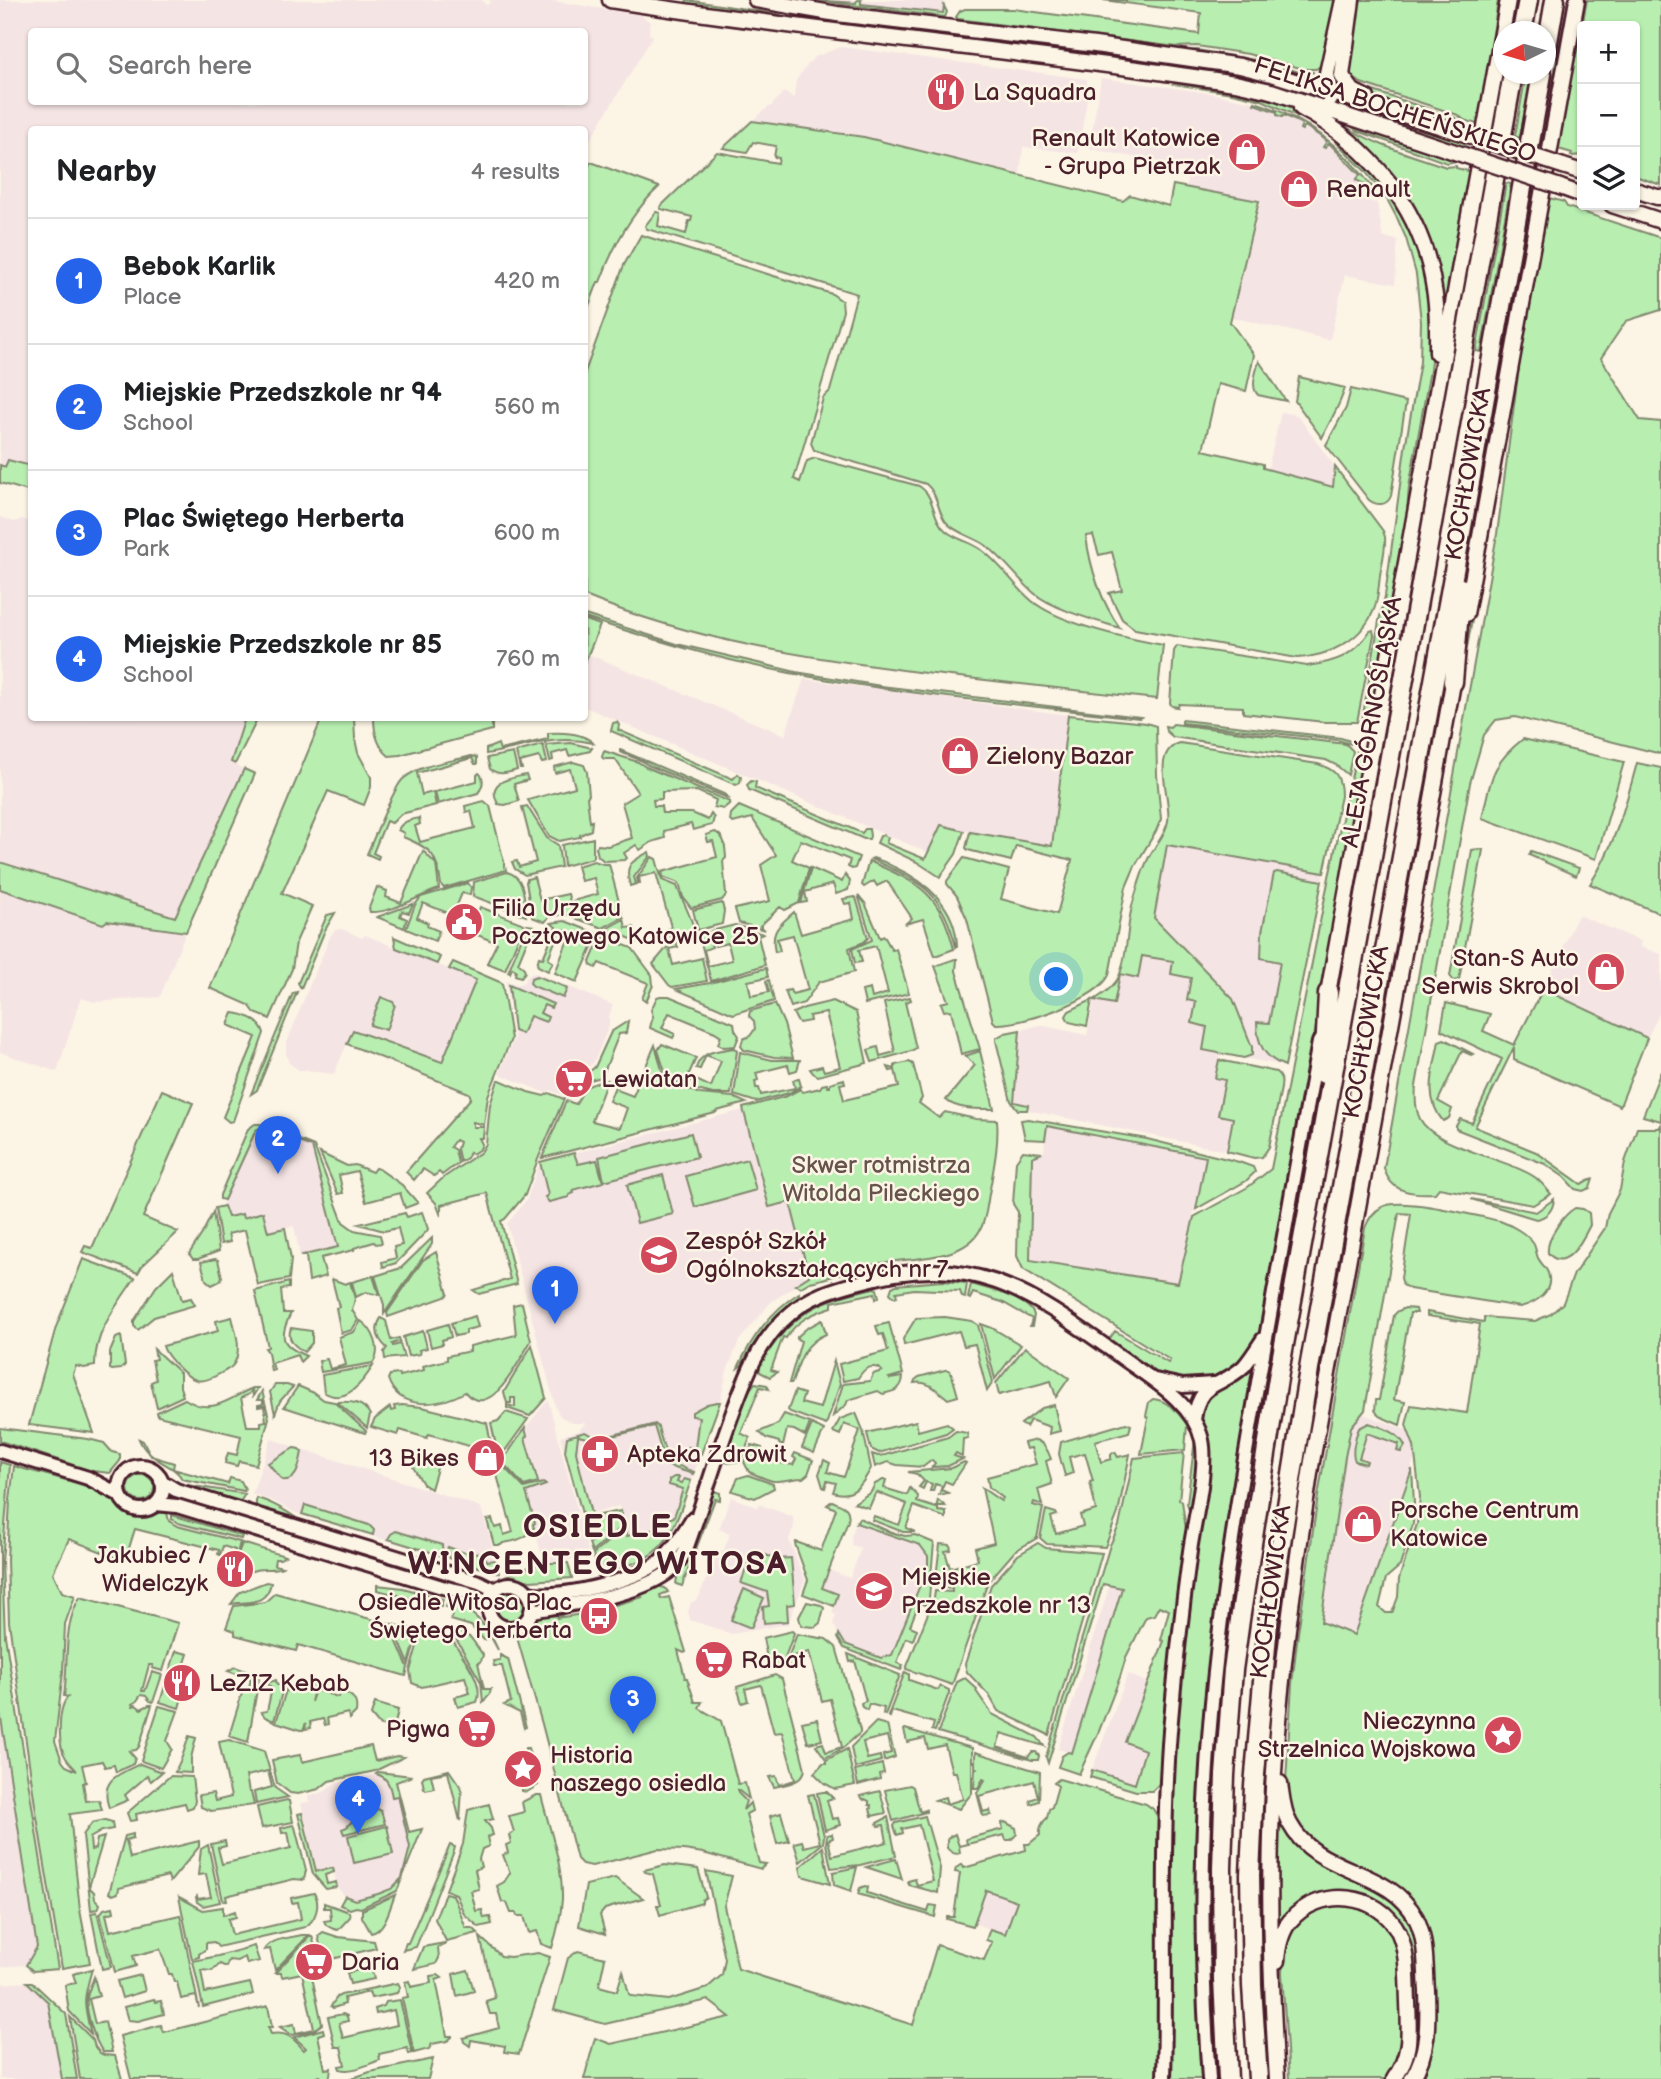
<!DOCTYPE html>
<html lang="en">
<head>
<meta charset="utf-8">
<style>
	:root { --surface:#fff; --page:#f6f6f6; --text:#202124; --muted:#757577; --line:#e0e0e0; --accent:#2563eb }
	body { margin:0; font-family:"Balsamiq Sans",sans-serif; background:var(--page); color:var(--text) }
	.controls { position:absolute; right:21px; top:21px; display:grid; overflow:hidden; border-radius:7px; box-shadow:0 2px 5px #0004 }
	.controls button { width:63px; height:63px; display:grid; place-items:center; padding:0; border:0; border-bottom:2px solid var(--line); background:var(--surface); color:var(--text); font:35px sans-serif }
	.compass { position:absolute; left:1493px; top:21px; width:63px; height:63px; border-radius:50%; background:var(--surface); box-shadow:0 2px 5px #0004; rotate:265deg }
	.you { position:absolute; left:1057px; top:980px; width:24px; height:24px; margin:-18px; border:5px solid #fff; border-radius:50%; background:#1a73e8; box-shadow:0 0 0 10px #1a73e833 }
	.badge { display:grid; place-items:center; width:46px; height:46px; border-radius:50%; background:var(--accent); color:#fff; font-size:23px; font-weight:700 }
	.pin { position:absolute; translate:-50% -58px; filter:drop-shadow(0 2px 4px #0008) }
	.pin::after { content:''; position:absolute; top:37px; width:24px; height:21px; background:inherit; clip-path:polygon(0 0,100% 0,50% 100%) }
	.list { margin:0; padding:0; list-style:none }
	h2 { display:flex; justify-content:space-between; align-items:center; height:91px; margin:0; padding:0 28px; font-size:30px }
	h2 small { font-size:23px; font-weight:400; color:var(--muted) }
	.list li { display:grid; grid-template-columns:46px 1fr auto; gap:21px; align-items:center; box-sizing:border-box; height:126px; padding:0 28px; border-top:2px solid var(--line) }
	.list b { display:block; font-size:26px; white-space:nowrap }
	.list p { margin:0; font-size:23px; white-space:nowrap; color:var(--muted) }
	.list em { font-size:23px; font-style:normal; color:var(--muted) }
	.icon { flex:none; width:38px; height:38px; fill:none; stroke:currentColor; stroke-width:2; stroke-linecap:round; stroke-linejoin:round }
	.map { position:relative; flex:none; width:1661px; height:2079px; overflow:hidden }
	.search { position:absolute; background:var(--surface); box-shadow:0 2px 5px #0004; left:28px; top:28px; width:560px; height:77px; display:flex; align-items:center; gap:18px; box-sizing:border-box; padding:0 24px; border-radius:7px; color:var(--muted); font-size:26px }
	.panel { position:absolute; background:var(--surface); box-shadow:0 2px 5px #0004; left:28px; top:126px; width:560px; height:595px; border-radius:7px }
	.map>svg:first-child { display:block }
	.built { fill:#f5e4e4; fill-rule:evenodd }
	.green { fill:#b8efb1; stroke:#81876e; stroke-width:2 }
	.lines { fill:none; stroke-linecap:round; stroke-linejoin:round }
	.tertiary-casing { stroke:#4a1f2b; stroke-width:18 }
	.secondary-casing { stroke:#4a1f2b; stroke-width:19 }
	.motorway-casing { stroke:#4a1f2b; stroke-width:23 }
	.tertiary { stroke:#fcf5e5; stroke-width:12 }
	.secondary { stroke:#fcf5e5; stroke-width:14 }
	.motorway { stroke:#fcf5e5; stroke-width:18 }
	.secondary-bridge-casing { stroke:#4a1f2b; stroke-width:19; stroke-linecap:butt }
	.secondary-bridge { stroke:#fcf5e5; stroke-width:14 }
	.labels { text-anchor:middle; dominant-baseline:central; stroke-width:5; stroke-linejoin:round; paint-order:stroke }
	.poi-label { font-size:24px; fill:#4a1f2b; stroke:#fcf5e5; text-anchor:start }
	.street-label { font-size:24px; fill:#4a1f2b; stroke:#fcf5e5 }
	.park-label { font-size:24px; fill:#66534c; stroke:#fcf5e5 }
	.district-label { font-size:32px; font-weight:bold; letter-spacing:2px; fill:#4a1f2b; stroke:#fcf5e5 }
</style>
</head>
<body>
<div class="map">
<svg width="1661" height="2079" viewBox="0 0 1661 2079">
	<rect width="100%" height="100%" fill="#fcf5e5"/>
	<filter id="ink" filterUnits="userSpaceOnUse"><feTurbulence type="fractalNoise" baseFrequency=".0143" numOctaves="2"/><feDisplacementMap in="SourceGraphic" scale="14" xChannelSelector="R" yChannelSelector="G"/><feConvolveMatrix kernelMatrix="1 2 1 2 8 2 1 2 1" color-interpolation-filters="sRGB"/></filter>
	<g filter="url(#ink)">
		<path class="built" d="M 0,0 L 482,0 L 486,5 L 490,3 L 489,0 L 547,0 L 641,15 L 650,22 L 649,34 L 653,36 L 585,148 L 584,130 L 32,130 L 31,466 L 8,460 L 6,467 L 0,465 ZM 32,32 L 584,32 L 584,102 L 32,102 Z
			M 827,0 L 945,0 L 943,17 Z
			M 841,47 L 1087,79 L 1088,94 L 1078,153 L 1023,147 L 1020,174 L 864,137 L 752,121 L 768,107 L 770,107 L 784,92 L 794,98 L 796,80 L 814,57 Z
			M 1101,78 L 1209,93 L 1253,102 L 1295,118 L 1329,140 L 1363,176 L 1359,199 L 1377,203 L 1383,237 L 1398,240 L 1395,284 L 1345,275 L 1330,340 L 1231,317 L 1258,201 L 1186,187 L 1189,167 L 1089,149 Z
			M 1281,412 L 1297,415 L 1335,467 L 1334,487 L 1268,469 Z
			M 0,517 L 15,522 L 22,519 L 31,522 L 32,718 L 245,718 L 231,762 L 248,771 L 175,917 L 0,861 Z
			M 588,654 L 785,735 L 804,679 L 1068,715 L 1052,847 L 974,833 L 941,825 L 929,853 L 585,707 L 585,662 Z
			M 1167,845 L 1324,873 L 1285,1066 L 1244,1058 L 1154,918 Z
			M 0,889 L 103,924 L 107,921 L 186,932 L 160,997 L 95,1002 L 81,998 L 57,1072 L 0,1052 Z
			M 1578,915 L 1641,941 L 1640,947 L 1661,954 L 1661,1010 L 1647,1038 L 1543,989 Z
			M 342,929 L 362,938 L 365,935 L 476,980 L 442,1063 L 353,1030 L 334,1074 L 299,1070 L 289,1063 L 286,1054 L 286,1045 L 306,994 L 331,935 L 335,930 Z
			M 1142,956 L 1173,961 L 1191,978 L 1187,999 L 1196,1002 L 1207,1026 L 1203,1050 L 1220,1053 L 1215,1078 L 1225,1080 L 1233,1117 L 1227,1151 L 1027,1110 L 1027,1105 L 1014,1102 L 1020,1030 L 1040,1025 L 1087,1035 L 1094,1000 L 1114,1003 L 1120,974 Z
			M 536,973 L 613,1005 L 609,1016 L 609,1026 L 593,1064 L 588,1067 L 574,1100 L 550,1090 L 546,1093 L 499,1074 L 514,1038 L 506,981 L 518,984 L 523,983 L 529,974 Z
			M 743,1110 L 769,1206 L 790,1201 L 809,1276 L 771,1302 L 739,1341 L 727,1371 L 720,1402 L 673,1530 L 627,1541 L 619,1506 L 593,1514 L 583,1521 L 560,1436 L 579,1431 L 585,1423 L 572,1423 L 560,1416 L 556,1409 L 507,1224 L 527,1199 L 540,1162 Z
			M 1046,1126 L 1206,1157 L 1178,1283 L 1030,1260 L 1032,1157 L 1044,1152 Z
			M 260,1128 L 312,1147 L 338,1247 L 300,1256 L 294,1226 L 268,1231 L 264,1215 L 226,1224 L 222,1204 L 257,1129 Z
			M 548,1400 L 589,1554 L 567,1561 L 547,1562 L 542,1556 L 524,1488 L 537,1484 L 522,1432 Z
			M 1347,1408 L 1407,1430 L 1412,1437 L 1415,1458 L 1352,1641 L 1314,1627 Z
			M 271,1439 L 481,1507 L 500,1575 L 296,1513 L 273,1501 L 252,1494 Z
			M 731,1497 L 757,1507 L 759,1504 L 793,1517 L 794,1526 L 789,1540 L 805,1580 L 788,1624 L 732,1634 L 690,1620 L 688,1611 L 691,1603 L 698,1599 L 714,1559 L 715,1560 L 719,1551 L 723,1552 L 730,1534 L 719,1529 Z
			M 856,1523 L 920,1545 L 928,1556 L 928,1565 L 892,1655 L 887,1657 L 881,1658 L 844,1644 L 833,1624 L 836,1615 L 832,1613 L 839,1594 L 822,1588 L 829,1570 L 850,1578 L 861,1548 L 852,1545 L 851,1537 Z
			M 1110,1584 L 1123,1588 L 1072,1753 L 1058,1749 Z
			M 1128,1674 L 1148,1683 L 1125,1741 L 1145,1750 L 1135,1784 L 1092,1770 Z
			M 0,1712 L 37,1947 L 26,1965 L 0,1967 Z
			M 376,1774 L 380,1775 L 388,1782 L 392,1796 L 398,1795 L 410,1847 L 402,1878 L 385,1892 L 355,1900 L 345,1896 L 337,1887 L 333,1867 L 317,1870 L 301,1803 L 309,1802 L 308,1796 L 324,1792 L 334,1784 Z
			M 986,1890 L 1017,1901 L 1005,1935 L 974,1923 Z
			M 27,1982 L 48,2002 L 62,2079 L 0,2079 L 0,1984 Z"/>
		<path class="green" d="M 687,0 L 778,14 L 788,19 L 689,5 L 686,2 Z
			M 811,0 L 856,3 L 857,0 L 861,0 L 861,4 L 943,13 L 944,6 L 947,12 L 945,17 Z
			M 1103,0 L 1337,0 L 1323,64 L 1316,69 L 1304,69 L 1248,54 L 1197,46 L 1177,47 L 958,19 L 956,17 L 960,11 L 965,9 L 1013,9 L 1199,34 L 1201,13 Z
			M 1359,0 L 1498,0 L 1480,125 L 1464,120 L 1458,115 L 1361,83 L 1348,74 Z
			M 1568,0 L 1571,0 L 1545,146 L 1541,145 Z
			M 1587,0 L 1661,0 L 1661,185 L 1635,176 L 1635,26 L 1582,26 Z
			M 1582,27 L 1582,155 L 1571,156 L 1572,153 L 1555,148 Z
			M 875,28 L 927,31 L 1044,44 L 1236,71 L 1316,94 L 1252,77 L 1213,70 L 890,32 L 874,29 Z
			M 1197,50 L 1261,61 L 1303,73 L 1314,72 L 1306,75 L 1295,75 L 1179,52 Z
			M 1526,74 L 1531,74 L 1520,138 L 1515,136 Z
			M 1352,80 L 1361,87 L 1456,118 L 1463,125 L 1361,92 Z
			M 1180,81 C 1236,90 1284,93 1329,133 L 1306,120 L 1262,100 L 1232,93 L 1174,84 Z
			M 1334,100 L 1465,141 L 1464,148 L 1341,107 Z
			M 1255,102 C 1307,118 1341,146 1374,189 L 1356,180 L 1360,175 L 1329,143 L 1325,148 L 1323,147 L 1327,141 L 1305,126 L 1302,130 L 1300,129 L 1302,124 L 1284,115 L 1282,117 L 1277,115 L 1277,112 L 1254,104 Z
			M 1327,114 L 1456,161 L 1447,163 L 1358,131 L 1346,123 L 1341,121 L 1337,123 L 1326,115 Z
			M 752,121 L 864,137 L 1123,201 L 1130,195 L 1169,206 L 1173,185 L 1259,201 L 1230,322 L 1254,355 L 1246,391 L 1218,384 L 1203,450 L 1263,464 L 1263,468 L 1333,487 L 1335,467 L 1383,531 L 1385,537 C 1386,549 1382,563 1380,575 C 1379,586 1378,597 1375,607 C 1363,640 1330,656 1297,658 L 1135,629 L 1122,619 L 1109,593 L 1122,590 L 1112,552 L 1099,555 L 1093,535 L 1086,536 C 1090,567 1101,602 1120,628 C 1097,621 1052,609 1034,593 C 1018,579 1005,560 988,547 C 976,537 956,534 946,522 C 937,510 938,494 926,484 L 814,450 L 811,443 L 823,398 L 830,391 L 857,294 L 647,229 L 645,226 L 656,212 L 660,213 L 658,226 L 686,234 L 689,221 L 691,221 L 692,217 L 661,209 L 660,207 L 717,152 L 778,163 L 779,158 L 774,157 L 776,146 L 753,142 L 747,152 L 723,148 Z
			M 1343,125 C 1374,145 1412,155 1446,167 L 1456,166 L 1456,168 L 1472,172 L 1445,321 L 1427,244 L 1341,127 Z
			M 1335,137 L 1368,163 L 1404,213 L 1428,280 L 1432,352 L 1430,370 L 1409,487 L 1405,536 L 1374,708 L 1368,717 L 1362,721 L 1379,621 L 1385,596 L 1405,448 L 1420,362 L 1421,322 L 1416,274 L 1406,238 L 1398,220 L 1388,201 L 1365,171 L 1335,141 Z
			M 591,162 L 659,187 C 631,213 613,246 600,282 L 598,282 L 585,316 L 584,172 Z
			M 1506,183 L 1511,184 L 1481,352 L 1476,351 Z
			M 1533,191 L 1536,192 L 1467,564 L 1467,552 Z
			M 1546,197 L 1564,202 L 1567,207 L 1661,238 L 1661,310 L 1626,321 L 1601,358 L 1640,420 L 1661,422 L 1661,754 L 1515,717 L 1496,720 L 1484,735 L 1470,783 L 1416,1086 C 1415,1097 1415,1109 1420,1119 C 1435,1148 1508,1158 1536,1178 C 1542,1183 1546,1188 1551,1194 L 1533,1205 L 1439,1188 L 1435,1193 C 1413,1194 1391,1194 1384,1168 L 1497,534 L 1529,291 Z
			M 641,235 L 832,294 L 842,301 L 843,311 L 794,479 L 800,482 L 807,461 L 815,458 L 919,486 C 936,497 931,518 946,531 C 957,540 972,542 983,551 C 1002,565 1014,586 1032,601 C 1062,625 1125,638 1163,645 L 1157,699 C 1079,691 1002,682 925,673 C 808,658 695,641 585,596 L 585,372 L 624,265 Z
			M 1259,361 L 1286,401 L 1258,395 C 1250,387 1256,372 1259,361 Z
			M 1299,377 L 1345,388 C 1339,408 1330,420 1322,438 L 1295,401 Z
			M 1351,389 L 1406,402 L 1391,496 C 1387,506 1377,506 1369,500 L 1326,445 L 1346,408 Z
			M 8,460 L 31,466 L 31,492 L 0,483 L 0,465 L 5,467 Z
			M 1486,530 L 1488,531 L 1484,554 L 1375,1153 L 1373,1153 Z
			M 585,615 L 677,644 L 796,672 L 881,686 L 1141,717 L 1139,718 C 1023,705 906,695 790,673 C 720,660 652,639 585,618 Z
			M 585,620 L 600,625 L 585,662 L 584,620 Z
			M 1373,630 L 1374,635 L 1357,722 L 1324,722 L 1243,713 L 1243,707 L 1179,704 L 1178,707 L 1172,706 L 1170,703 L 1174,651 L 1177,646 L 1307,666 C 1337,662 1353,656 1370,631 Z
			M 1068,715 L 1146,723 L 1156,726 L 1157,775 L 1161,819 L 1156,831 L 1135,866 L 1126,887 L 1109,975 C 1097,1000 1023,1025 996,1024 L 993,1021 L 967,919 L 957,896 L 947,884 L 947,881 L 964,858 L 1009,870 L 1001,899 L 1057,914 L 1072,860 L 1016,846 L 1011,861 L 968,850 L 966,848 L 970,832 L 1052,846 Z
			M 245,718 L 258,718 L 235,764 L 231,762 Z
			M 322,718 L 354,718 L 355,739 L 358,753 L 371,777 L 371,787 L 364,805 L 328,791 L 282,893 L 312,906 L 296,942 L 292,969 L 270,1019 L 255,1013 L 249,1005 L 210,988 Z
			M 374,718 L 492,718 L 492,730 L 400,755 L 389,756 C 377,746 374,733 374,718 Z
			M 1182,720 L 1341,738 L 1353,742 L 1351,744 L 1337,740 L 1182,723 Z
			M 617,722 L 619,725 L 618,730 L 733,779 L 738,774 L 741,777 L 740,783 L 736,785 L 611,731 L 613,723 Z
			M 1173,724 L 1346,744 L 1353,751 L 1348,775 L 1336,765 L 1326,760 L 1173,737 L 1166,731 L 1165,726 L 1170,727 Z
			M 548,733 C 563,732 583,732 593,743 C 555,734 523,748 486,754 L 486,749 L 498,744 L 500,750 L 548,739 Z
			M 1523,739 L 1624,762 L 1596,859 L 1482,818 C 1491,780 1490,765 1523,739 Z
			M 571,743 L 592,748 L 590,751 L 569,756 L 567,750 L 552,754 L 553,760 L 550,761 L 546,745 Z
			M 1180,743 L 1318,764 C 1336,770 1341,776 1341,796 L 1324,873 L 1167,845 L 1154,918 L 1233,999 L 1252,1047 L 1252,1055 L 1244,1058 L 1203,1050 L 1207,1027 L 1192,1023 L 1196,1002 L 1187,1000 L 1191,978 L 1171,974 L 1173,961 L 1142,956 L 1138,978 L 1120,974 L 1114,1004 L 1094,1000 C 1104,994 1116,985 1120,974 C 1129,950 1126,923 1134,899 C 1138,886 1142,871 1148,859 C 1154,846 1166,835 1168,821 C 1172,798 1149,752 1180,743 Z
			M 543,745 L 547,762 L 542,763 L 539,757 L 520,762 L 522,769 L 520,769 L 516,752 Z
			M 1358,747 L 1363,755 L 1364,765 L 1259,1336 L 1244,1361 L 1217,1378 L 1200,1383 L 1162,1377 L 1108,1341 L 1115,1331 L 1168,1363 L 1170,1360 L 1023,1269 L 1017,1256 L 1018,1212 L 1013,1204 L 1016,1161 L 1023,1151 L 1042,1153 L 1032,1157 L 1030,1260 L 1178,1283 L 1194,1217 L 1248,1187 L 1271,1169 L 1329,877 Z
			M 620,750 L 724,794 L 730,799 L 648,765 L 640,760 L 620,752 Z
			M 604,751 L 638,762 L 646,767 L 730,802 L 729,804 L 723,809 L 714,807 L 716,800 L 697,791 L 662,792 L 662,799 L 653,800 L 654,806 L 661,806 L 662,813 L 692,813 L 708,820 L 711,814 L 714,818 L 712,825 L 693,830 L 691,824 L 664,831 L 665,838 L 652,842 L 640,850 L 636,845 L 624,853 L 627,858 L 625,860 L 604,861 L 598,856 L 596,847 L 598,845 L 608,846 L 632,838 L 622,803 L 638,793 L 615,759 L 604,759 L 602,757 Z
			M 513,753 L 517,770 C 507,773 499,776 490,769 L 487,758 Z
			M 471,756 L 477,757 L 477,764 L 475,764 L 472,758 L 417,773 L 422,795 L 433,792 L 436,805 L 401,814 L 392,823 L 386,821 L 373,853 L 379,856 L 378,859 L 367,854 C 374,839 393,788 403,779 C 420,764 450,762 471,756 Z
			M 573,762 L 584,765 L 587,772 L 589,795 L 587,797 L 590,822 L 592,821 L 591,830 L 580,835 L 580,837 L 559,841 L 549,836 L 528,800 L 575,787 L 570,769 L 555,773 L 554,767 Z
			M 1637,763 L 1661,768 L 1661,914 L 1590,884 C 1614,848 1626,804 1637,763 Z
			M 244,769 L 255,774 L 186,932 L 107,921 L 103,924 L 0,889 L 0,862 L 175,917 Z
			M 479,773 C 485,778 483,787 478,793 L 438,804 L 435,792 L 477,781 L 477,775 Z
			M 526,775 L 528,780 L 514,784 L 519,801 L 505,805 L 498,804 C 486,780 509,779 526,775 Z
			M 751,781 L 756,782 L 755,788 L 862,833 L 865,829 L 869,829 L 870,836 L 869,839 L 864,839 L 749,790 L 747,785 Z
			M 484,801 L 490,806 L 506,870 L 444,888 L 441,885 C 437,854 432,849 403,837 L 404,833 L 398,830 C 402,821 410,820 419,818 L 420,824 L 415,826 L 420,842 L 475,828 L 471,811 L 466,812 L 465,806 Z
			M 527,806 L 547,838 L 558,845 L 561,867 L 525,875 L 515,869 L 512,862 L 517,861 L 519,867 L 536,862 L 522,807 Z
			M 739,806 L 859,857 L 855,868 L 852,869 L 848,867 L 850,860 L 801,840 L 792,860 L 809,868 L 799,903 L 785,910 L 780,907 L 760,926 L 765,930 L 739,923 L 735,909 L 770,901 L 761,865 L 776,855 L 752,818 L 733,823 L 730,821 L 731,814 Z
			M 941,825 L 964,831 L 956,854 L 940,877 L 917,862 L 877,843 L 880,836 L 884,835 L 888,838 L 886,843 L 925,859 Z
			M 715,832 C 726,837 725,848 726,858 L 723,861 L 726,895 L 722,900 L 691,908 L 683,897 L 679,883 L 663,877 L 662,872 L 717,857 L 713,841 L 708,842 L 706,835 Z
			M 593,838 L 593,858 L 564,866 L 562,845 Z
			M 1479,849 L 1483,850 L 1459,980 L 1454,981 L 1450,976 L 1472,850 Z
			M 423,851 L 436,864 L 439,889 C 417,896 394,913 370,912 L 369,908 L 377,887 L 387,891 L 386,897 L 401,903 Z
			M 1531,851 L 1579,868 L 1576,876 L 1529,855 Z
			M 649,852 L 650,856 L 634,877 L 636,884 L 630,886 C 624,864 631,862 649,852 Z
			M 652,857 L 656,859 L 662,880 L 677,886 C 682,901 690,913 694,929 L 693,931 L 671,937 L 668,929 L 671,927 L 656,873 L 639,877 L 640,883 L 638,883 L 637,878 Z
			M 873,858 C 880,860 887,863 894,867 C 927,882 956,907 957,946 L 956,947 C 942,890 921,882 871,859 Z
			M 594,861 L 603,864 L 609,864 L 623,917 L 603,928 L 577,919 L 573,901 L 598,894 L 594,878 L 581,881 L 577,866 Z
			M 869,861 C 920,884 939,891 954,949 L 935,956 L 923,919 L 905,924 L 912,918 L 887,881 L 877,886 L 874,881 L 864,887 L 862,885 Z
			M 811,868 L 842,882 L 845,875 L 850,881 L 848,890 L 836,894 L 833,884 L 805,892 L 807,902 L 801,903 Z
			M 507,872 C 526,877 524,899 526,916 L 473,896 L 474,882 Z
			M 1277,872 L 1322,881 L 1285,1066 C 1264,1058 1257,1044 1257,1022 L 1269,1023 L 1280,962 L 1261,958 L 1262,932 L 1274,873 Z
			M 534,877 L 540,900 L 568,894 L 574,917 L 565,914 L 549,917 L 545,922 L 532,917 L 526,882 L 527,879 Z
			M 468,883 L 471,887 L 470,895 L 462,893 L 453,915 L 423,903 L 417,918 L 428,923 L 427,926 L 439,931 L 435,941 L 406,929 L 415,905 L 421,897 Z
			M 858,895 L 865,903 L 880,938 L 884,936 L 892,950 L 896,949 L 909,993 L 865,1004 L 862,991 L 870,989 L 872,998 L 888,993 L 876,946 L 859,950 L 862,962 L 855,963 L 852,949 L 872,940 Z
			M 854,897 L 856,898 L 868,938 L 864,942 L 849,948 L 854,972 L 819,982 L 804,1003 L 791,1007 L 785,991 L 790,990 L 792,994 L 808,990 L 793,935 L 777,939 L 780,951 L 775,952 C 770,930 779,926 794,912 L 801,934 L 854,919 L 851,903 L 845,904 L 843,899 Z
			M 722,903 L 724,911 L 722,924 L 698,930 L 693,910 Z
			M 413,904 L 409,913 L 402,911 L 400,916 L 407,919 L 404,928 L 377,917 Z
			M 480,907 L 524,924 L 505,970 L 487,963 L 497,943 L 470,932 Z
			M 335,913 L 325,930 L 301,988 L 298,983 L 327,915 Z
			M 624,919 L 626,928 L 634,927 L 639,942 L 606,929 Z
			M 565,921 L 598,934 L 577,982 L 555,973 L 571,932 L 560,929 L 548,959 L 553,962 L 548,971 L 538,966 L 537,964 L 539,957 L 543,958 L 556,927 L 551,923 Z
			M 527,925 L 534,926 L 537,935 L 535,937 L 529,936 L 518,963 L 524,968 L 525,972 L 521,977 L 515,975 L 516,970 L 512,968 L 510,973 L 508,972 Z
			M 735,925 L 763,934 L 758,936 L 765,965 L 711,981 L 699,935 L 708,932 L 712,947 L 704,950 L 708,966 L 732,960 L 728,943 L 715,946 L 711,931 Z
			M 601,936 L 632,948 L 652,975 L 653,985 L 646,1002 L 642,999 L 648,983 L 599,963 L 596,968 L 591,965 L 590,962 Z
			M 394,937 L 440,957 L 437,964 L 396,948 Z
			M 676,942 L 678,947 L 669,949 L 673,965 L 702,958 L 707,981 L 672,987 L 669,985 L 653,964 L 669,945 Z
			M 955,959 L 957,959 L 956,971 L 980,1049 L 961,1054 L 951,1010 L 944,1011 L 941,1003 L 948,1001 L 935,966 Z
			M 453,962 L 502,983 L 511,1039 L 488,1096 L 484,1125 L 473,1122 L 473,1127 L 484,1127 L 483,1138 L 479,1138 L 482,1144 L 480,1149 L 472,1154 L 470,1152 L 467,1158 L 460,1162 L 457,1149 L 459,1142 L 455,1140 L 450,1147 L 455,1150 L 458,1163 L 442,1175 L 439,1172 L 434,1176 L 423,1169 L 414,1180 L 406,1172 L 471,1098 L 469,1093 L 347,1044 L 353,1030 L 442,1062 L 476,980 L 449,969 Z
			M 766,968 L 768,977 L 748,981 L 751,996 L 769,992 L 766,981 L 769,980 L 774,1001 L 733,1014 L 676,989 L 710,983 Z
			M 537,976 L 565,987 L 567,989 L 563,998 L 533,986 L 530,983 L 531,978 Z
			M 509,985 L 553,1004 L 551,1008 L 544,1005 L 540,1013 L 548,1017 L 546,1022 L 530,1016 L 522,1034 L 514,1031 Z
			M 1543,989 L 1647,1038 L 1620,1106 L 1514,1060 L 1514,1047 L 1475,1127 L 1536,1152 L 1581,1184 L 1593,1179 L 1590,1188 L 1583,1191 L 1575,1189 L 1564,1177 L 1545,1164 L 1456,1129 L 1456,1126 L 1460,1119 L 1472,1123 L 1502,1059 L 1441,1030 L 1446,1003 L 1490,1014 L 1483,1031 L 1514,1045 Z
			M 297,992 L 257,1090 L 251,1094 L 293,993 Z
			M 660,996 L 669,996 L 734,1023 L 735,1030 L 739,1036 L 735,1046 L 724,1047 L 718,1044 L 721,1036 L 715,1032 L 669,1013 L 662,1028 L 675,1034 L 673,1038 L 650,1028 L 653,1016 L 651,1010 L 657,997 Z
			M 381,997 L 393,1002 L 395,1005 L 386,1030 L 370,1025 Z
			M 910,997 L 911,1000 L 905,1002 L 916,1048 L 911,1051 L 872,1062 L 868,1050 L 878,1047 L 880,1056 L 895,1052 L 884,1003 Z
			M 1092,1000 L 1087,1026 L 1069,1022 L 1066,1016 L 1069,1011 Z
			M 833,1001 L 856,1012 L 867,1063 L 818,1076 L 813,1073 L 810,1069 L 822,1066 L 824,1071 L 840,1067 L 826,1013 L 809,1016 L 810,1021 L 799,1023 L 797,1021 L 793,1013 L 804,1008 Z
			M 775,1004 L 784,1024 L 793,1058 L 774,1057 L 744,1050 L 741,1046 L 743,1039 L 750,1036 L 755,1029 L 754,1021 L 749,1016 L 750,1011 Z
			M 233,1013 C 245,1014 261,1021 264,1033 L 233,1121 L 229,1122 L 223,1117 L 256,1037 L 228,1025 Z
			M 628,1021 L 626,1033 L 619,1034 L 602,1077 L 586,1081 L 590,1071 L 595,1067 L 611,1032 Z
			M 1020,1030 L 1014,1102 L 1028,1105 L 1027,1110 L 1018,1110 L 1011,1101 L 996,1041 L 996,1038 L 1005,1033 Z
			M 1444,1039 L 1473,1054 L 1471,1055 L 1462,1051 L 1438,1101 L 1452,1109 L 1449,1118 L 1443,1121 C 1423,1097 1434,1069 1439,1041 Z
			M 662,1044 L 696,1058 L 688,1076 L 691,1079 L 688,1087 L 667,1078 L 658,1050 Z
			M 655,1045 L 665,1081 L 700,1094 L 733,1097 L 746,1103 L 717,1111 L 715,1113 L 542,1158 L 566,1101 L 576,1104 C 586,1084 585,1086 607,1080 L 592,1121 L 620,1128 L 627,1108 L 609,1101 L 616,1084 L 619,1085 L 617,1090 L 633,1096 Z
			M 734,1048 L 737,1051 L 731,1094 L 713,1094 L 693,1089 L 694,1079 L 711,1087 L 721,1061 L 706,1055 L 700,1069 L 696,1068 C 702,1050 717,1051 734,1048 Z
			M 980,1051 L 994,1109 C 979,1109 957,1110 946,1100 L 975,1065 L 965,1056 Z
			M 740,1052 L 772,1060 L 800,1060 L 797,1070 L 790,1072 L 788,1065 L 756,1073 L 758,1080 L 755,1081 L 756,1088 L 759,1088 L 761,1095 L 795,1088 L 793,1080 L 799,1079 L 801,1086 L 789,1093 L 756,1102 L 734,1095 Z
			M 1219,1060 L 1276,1072 C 1282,1077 1282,1080 1281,1088 L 1269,1147 L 1262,1157 L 1254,1158 L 1227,1151 L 1233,1118 L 1218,1115 L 1225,1080 L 1215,1078 Z
			M 909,1062 L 913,1064 L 922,1098 L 919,1103 L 939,1118 L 945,1112 L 976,1119 L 997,1120 C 999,1143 994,1166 990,1189 C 987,1202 987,1218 980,1230 C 963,1262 907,1257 877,1264 C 854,1268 832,1278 810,1282 L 801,1287 L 795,1285 L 809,1276 L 790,1202 L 769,1207 L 743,1108 L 787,1096 L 800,1089 L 803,1092 L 820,1088 L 822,1085 L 827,1084 L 828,1087 L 830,1087 L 830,1083 L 844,1079 L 845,1083 L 840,1084 L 844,1100 L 899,1087 L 895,1070 L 890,1071 L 888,1067 L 895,1069 L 895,1065 Z
			M 1661,1071 L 1661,1121 L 1643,1116 Z
			M 498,1080 L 500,1080 L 528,1092 L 544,1096 L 549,1093 L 564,1099 L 538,1159 L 525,1195 L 505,1219 L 501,1221 L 517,1284 L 479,1294 L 473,1290 L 510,1279 L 487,1193 L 441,1205 L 441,1216 L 436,1203 L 427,1193 L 443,1178 L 481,1152 L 486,1144 L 490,1105 Z
			M 162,1090 L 193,1103 L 143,1217 L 178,1232 L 142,1266 L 138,1273 L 82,1252 L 85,1246 L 92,1248 Z
			M 1028,1119 L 1147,1139 L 1239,1162 L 1253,1167 L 1255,1172 L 1246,1181 L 1196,1209 L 1206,1157 L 1047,1126 L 1045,1140 L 1025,1139 L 1021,1120 Z
			M 255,1124 L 260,1124 L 314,1146 L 343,1222 L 354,1230 L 380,1235 L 382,1243 L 376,1244 L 374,1242 L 354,1248 L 354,1250 L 321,1258 L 326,1276 L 309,1281 L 306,1256 L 300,1256 L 338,1247 L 312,1147 L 260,1128 L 256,1130 L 224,1200 L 220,1199 L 220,1195 L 248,1129 Z
			M 1661,1125 L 1661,2079 L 1418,2079 L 1422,2073 L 1424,1924 L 1336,1858 L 1309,1841 L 1293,1819 L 1286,1781 L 1292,1684 L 1298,1633 L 1318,1496 L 1365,1228 C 1368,1220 1374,1211 1382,1207 C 1401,1196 1477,1216 1500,1221 C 1511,1225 1526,1233 1533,1243 C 1536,1247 1536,1254 1538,1258 C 1541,1264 1546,1267 1548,1273 C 1554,1292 1536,1303 1520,1307 L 1410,1289 L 1403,1285 L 1401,1278 L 1411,1214 L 1399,1213 L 1365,1410 L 1351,1427 L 1345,1457 L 1321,1622 L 1354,1635 L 1412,1469 L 1414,1503 L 1413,1524 L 1400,1566 L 1386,1578 L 1379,1607 L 1386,1613 L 1392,1613 L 1398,1597 L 1399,1579 L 1417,1524 L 1420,1497 L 1414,1446 L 1406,1425 L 1411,1405 L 1467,1413 L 1480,1324 L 1427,1316 L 1427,1312 L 1484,1322 L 1484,1317 L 1535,1321 L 1551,1314 L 1563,1303 L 1574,1274 L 1605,1228 L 1608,1213 L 1620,1190 L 1625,1162 L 1637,1128 L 1659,1128 Z
			M 691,1133 L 697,1157 L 604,1181 L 599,1157 Z
			M 320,1153 L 347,1166 L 355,1165 L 372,1172 L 375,1168 L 379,1169 L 402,1185 L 418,1203 L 405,1208 L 400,1193 L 366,1202 L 357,1171 L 339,1175 L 343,1193 L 338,1194 Z
			M 574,1153 L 578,1164 L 597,1160 L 603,1182 L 573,1190 L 574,1193 L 569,1195 L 569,1197 L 549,1202 L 545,1197 L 548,1195 L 540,1162 Z
			M 747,1159 L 756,1190 L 695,1207 L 686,1176 Z
			M 663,1175 L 673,1214 L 637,1223 L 627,1185 Z
			M 1471,1199 L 1536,1212 L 1554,1199 C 1553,1211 1547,1217 1536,1219 Z
			M 224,1206 L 228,1217 L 242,1214 L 243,1218 L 263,1212 L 268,1232 L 285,1228 L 291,1259 L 289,1279 L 258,1285 L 245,1230 L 228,1234 L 230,1242 L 221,1244 L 215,1208 Z
			M 1575,1208 L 1583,1209 L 1589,1213 L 1590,1225 C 1583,1239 1566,1274 1548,1253 C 1546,1239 1563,1215 1575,1208 Z
			M 213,1212 L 219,1251 L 198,1259 L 193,1259 L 189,1254 L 202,1234 Z
			M 422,1212 L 428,1229 L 427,1231 L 396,1263 L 383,1267 L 382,1262 L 396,1258 L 394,1247 L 402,1245 L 398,1228 L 384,1231 L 359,1224 L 405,1213 L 407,1217 Z
			M 432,1238 L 432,1244 L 384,1314 L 384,1305 L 375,1276 L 401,1268 Z
			M 436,1252 L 448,1294 L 445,1297 L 388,1317 L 387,1313 L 423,1260 Z
			M 83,1259 L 135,1278 C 117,1305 94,1332 95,1366 L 84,1368 L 76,1366 L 73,1374 L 94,1433 L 29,1425 L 56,1327 Z
			M 215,1259 L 218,1260 L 222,1277 L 220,1281 L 212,1285 L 206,1280 L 201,1262 Z
			M 173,1270 L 182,1300 L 191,1298 L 195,1305 L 154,1317 L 138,1330 L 134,1326 L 134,1321 L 156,1287 Z
			M 373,1276 L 379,1295 L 366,1292 L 356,1297 L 352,1282 Z
			M 332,1279 L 345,1284 L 350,1282 L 355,1299 L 352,1310 L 358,1320 L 352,1330 L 341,1333 L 336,1308 L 339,1307 Z
			M 942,1281 L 967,1283 L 965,1298 L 962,1297 L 960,1291 L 914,1289 L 896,1292 L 897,1297 L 894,1297 L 890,1293 L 892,1287 L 896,1285 Z
			M 289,1282 L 289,1288 L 281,1289 L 283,1313 L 291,1313 C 279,1337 280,1345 306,1356 L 300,1362 L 297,1355 L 272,1363 L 274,1370 L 271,1371 L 268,1352 L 265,1348 L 268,1347 L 255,1291 Z
			M 971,1284 C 988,1289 1028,1298 1034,1315 L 1032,1326 L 1030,1326 L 1032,1319 L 1002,1302 L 973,1293 L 970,1299 L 968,1298 Z
			M 874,1288 L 877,1289 L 879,1297 L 876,1299 L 875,1293 L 832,1302 L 832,1307 C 813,1313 797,1320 786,1338 L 783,1337 L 771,1370 L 777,1372 L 770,1377 L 760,1372 C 758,1363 765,1355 771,1348 C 800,1307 827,1299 874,1288 Z
			M 799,1293 L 799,1297 C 775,1315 755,1338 742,1365 L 738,1368 C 751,1338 772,1310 799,1293 Z
			M 522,1303 L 531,1341 C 520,1358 491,1423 465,1392 C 440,1406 399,1412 388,1379 L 390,1375 L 399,1374 L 400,1376 L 424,1370 L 423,1366 L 447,1360 L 447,1356 L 470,1351 L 470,1346 L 516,1335 L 513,1305 Z
			M 1405,1308 L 1416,1309 L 1417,1313 L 1410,1313 L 1394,1400 L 1405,1402 L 1400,1425 L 1379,1416 L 1375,1410 L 1376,1400 L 1379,1400 L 1394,1315 L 1398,1311 Z
			M 475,1316 L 478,1327 L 466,1330 L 466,1334 L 455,1336 L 451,1323 Z
			M 232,1317 C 235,1330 240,1343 237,1356 C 235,1365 231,1368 223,1372 C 201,1385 194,1384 175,1364 C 170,1358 165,1354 163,1346 L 218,1331 L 216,1321 Z
			M 945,1317 L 972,1321 L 978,1325 L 993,1382 L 987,1391 L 975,1344 L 964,1346 L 959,1331 L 904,1345 L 903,1339 L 916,1318 Z
			M 381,1318 L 386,1321 L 391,1340 L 399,1338 L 400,1341 L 392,1344 L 393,1346 L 400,1344 L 404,1357 L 385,1359 L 384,1352 L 387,1348 C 377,1339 374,1329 381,1318 Z
			M 822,1320 L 826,1334 C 803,1343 799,1362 792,1383 L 789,1383 L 801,1341 L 797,1339 L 797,1337 L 807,1328 Z
			M 361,1321 C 374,1330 382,1350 373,1363 L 321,1372 L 319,1361 L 327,1359 L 330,1369 L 346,1365 L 339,1337 L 354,1332 Z
			M 889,1323 L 903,1374 L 889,1378 L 890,1379 L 903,1377 C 902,1390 894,1391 883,1394 L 878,1391 L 848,1400 L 846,1405 L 833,1416 L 843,1384 L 870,1381 L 873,1374 L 882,1371 L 879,1368 C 868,1365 864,1369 858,1378 L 843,1381 L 839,1364 L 888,1351 L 883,1334 L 879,1335 L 876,1326 Z
			M 448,1324 L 451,1337 L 442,1340 L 443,1344 L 431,1347 L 427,1330 Z
			M 981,1324 L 992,1328 L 1021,1345 L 995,1379 Z
			M 291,1328 L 312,1331 L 312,1343 L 304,1352 C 295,1346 286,1340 291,1328 Z
			M 423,1331 L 427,1348 L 419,1350 L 420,1354 L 408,1356 L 403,1337 Z
			M 121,1336 L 125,1365 L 121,1369 L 112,1370 L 110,1369 L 110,1352 L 116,1338 Z
			M 532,1345 L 546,1398 L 530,1416 L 507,1408 L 507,1405 L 515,1407 L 515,1398 L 511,1398 L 511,1403 L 507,1403 L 504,1392 Z
			M 1025,1347 L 1069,1378 L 1056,1397 L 1051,1381 L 999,1395 L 996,1383 Z
			M 154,1349 L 180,1373 L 180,1387 L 183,1396 L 157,1408 L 151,1382 L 156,1380 L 152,1360 L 156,1359 Z
			M 1256,1360 L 1209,1672 L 1204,2079 L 1170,2079 L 1169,1857 L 1175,1738 L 1207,1440 L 1200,1418 L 1203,1400 Z
			M 834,1361 L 840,1384 L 826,1425 L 790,1412 L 788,1410 L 795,1391 L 804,1394 L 801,1403 L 820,1408 Z
			M 373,1366 C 363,1382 345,1406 324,1392 L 322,1375 Z
			M 945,1370 L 949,1370 L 952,1375 L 958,1396 L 948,1399 C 937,1390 928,1380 914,1383 L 915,1380 L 919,1377 Z
			M 755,1383 L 767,1385 L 769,1389 L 760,1387 L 741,1433 L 750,1438 L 741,1461 L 729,1463 L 723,1461 L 748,1392 Z
			M 275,1385 L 287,1385 L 293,1387 L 280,1401 L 275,1414 L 270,1392 Z
			M 298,1386 L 314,1393 L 324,1400 L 334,1402 L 366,1431 L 365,1433 L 284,1407 Z
			M 253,1388 L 258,1388 L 253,1396 L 252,1390 L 249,1394 L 241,1398 L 247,1426 L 261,1426 L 261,1422 L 266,1421 L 264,1406 L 258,1407 L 258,1405 L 263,1404 L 263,1400 L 257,1400 L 262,1391 L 269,1418 L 256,1465 L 239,1461 L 237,1466 L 225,1463 L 228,1453 L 237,1455 L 241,1436 L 158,1416 L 157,1412 L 185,1399 C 212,1417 230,1397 253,1388 Z
			M 1153,1399 C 1168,1400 1179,1413 1187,1425 L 1185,1450 L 1141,1454 L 1148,1418 L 1146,1416 L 1149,1402 Z
			M 337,1402 C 351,1401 364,1402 370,1415 L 367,1428 Z
			M 717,1402 L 720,1402 L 701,1454 L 690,1451 L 688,1447 L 695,1448 L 699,1417 L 692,1416 L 692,1412 L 707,1404 Z
			M 402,1405 L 422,1407 L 487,1423 L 494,1459 L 491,1447 L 482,1450 L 429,1434 L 427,1438 L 400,1430 L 398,1435 L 371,1427 L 375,1419 L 390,1407 L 391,1411 L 395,1410 L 394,1406 Z
			M 1054,1405 L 1060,1431 L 1049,1434 L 1050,1427 L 1030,1420 L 1026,1427 L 1021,1424 L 1042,1408 Z
			M 506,1412 L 528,1419 L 499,1459 L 491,1423 L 498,1421 Z
			M 856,1413 L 863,1430 L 871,1468 C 863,1484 853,1499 833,1492 L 836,1483 L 827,1481 L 825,1488 L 823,1487 L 819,1474 L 824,1460 L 830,1463 L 827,1472 L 844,1477 L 860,1430 L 844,1424 L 840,1435 L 833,1432 L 840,1419 Z
			M 784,1414 L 810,1423 L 805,1436 L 794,1430 L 787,1429 L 783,1446 L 779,1444 L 779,1442 L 766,1438 L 759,1432 L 778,1424 Z
			M 916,1421 L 918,1431 L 947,1423 L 953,1428 L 946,1433 L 879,1453 L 871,1449 L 867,1433 Z
			M 1126,1423 L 1131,1425 L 1129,1432 L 1095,1441 L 1101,1462 L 1111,1459 L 1111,1454 L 1115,1452 L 1118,1457 L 1130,1454 L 1118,1513 L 1105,1547 L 1047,1544 L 1040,1538 L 1046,1510 L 1056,1513 L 1057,1515 L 1051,1517 L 1056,1534 L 1083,1526 L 1080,1515 L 1096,1510 L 1090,1482 L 1093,1481 L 1085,1453 L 1069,1457 L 1073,1473 L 1065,1476 L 1059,1454 L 1061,1442 Z
			M 1369,1423 C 1383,1428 1399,1432 1405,1446 L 1401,1452 L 1397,1451 L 1399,1444 L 1367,1433 L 1359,1458 L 1367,1461 L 1366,1464 L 1355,1461 C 1351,1453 1355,1437 1359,1428 Z
			M 655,1424 L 658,1427 C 665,1453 665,1463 694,1472 L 693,1474 L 656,1462 L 654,1455 L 662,1453 L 654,1426 L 597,1440 L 578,1436 L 576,1452 L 591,1514 L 589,1519 L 584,1521 L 565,1451 L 567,1437 L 585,1432 L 598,1439 Z
			M 812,1424 L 824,1430 L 814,1453 L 802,1448 Z
			M 0,1428 L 88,1439 L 104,1443 L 112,1452 L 120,1454 L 120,1461 L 110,1473 L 92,1471 L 0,1441 Z
			M 525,1428 L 527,1436 L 525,1438 L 538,1482 L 524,1486 L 502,1462 Z
			M 956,1431 L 967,1433 L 968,1438 L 963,1439 L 962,1456 L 956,1453 L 954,1456 L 963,1459 L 948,1466 L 932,1467 L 935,1463 L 932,1460 L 923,1467 L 897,1465 L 888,1462 L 875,1467 L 872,1454 L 878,1456 L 885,1455 L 948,1437 Z
			M 139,1439 L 143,1441 L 151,1456 L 174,1463 L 173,1469 L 228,1484 L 230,1478 L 241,1481 L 245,1489 L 244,1491 L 182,1479 C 174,1463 149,1463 139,1439 Z
			M 1195,1439 L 1198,1461 L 1190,1514 L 1187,1503 Z
			M 1036,1440 C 1044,1443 1048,1450 1051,1459 L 1046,1461 L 1052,1484 L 1038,1489 L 1042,1505 L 1034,1502 L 1033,1505 L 1043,1508 L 1037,1538 L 1015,1551 L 988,1582 L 952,1685 L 906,1669 L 934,1598 L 935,1591 L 952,1592 L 952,1588 L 935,1586 L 940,1544 L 950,1545 L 951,1550 L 945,1551 L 950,1568 L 978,1560 L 975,1548 L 994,1543 L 982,1488 L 1001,1501 L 1003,1498 L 989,1487 L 987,1477 L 1036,1464 L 1031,1448 L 1026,1449 L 1024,1443 Z
			M 752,1445 L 762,1448 L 759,1456 L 771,1461 L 773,1458 L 779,1460 L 781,1463 L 793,1465 L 796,1459 L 793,1457 L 795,1453 L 813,1460 L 808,1474 L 803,1478 C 797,1478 777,1482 773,1481 C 765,1479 757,1475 749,1472 L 744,1462 Z
			M 294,1448 L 299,1449 L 302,1452 C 299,1465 298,1482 282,1480 L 268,1463 Z
			M 1184,1453 L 1179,1500 L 1182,1501 L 1187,1537 L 1161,1782 L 1152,1791 L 1136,1791 L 1090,1777 L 1092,1770 L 1135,1784 L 1145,1750 L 1125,1742 L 1164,1641 L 1161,1640 L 1169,1610 L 1159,1606 L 1154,1615 L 1146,1617 L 1126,1657 L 1120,1677 L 1099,1731 L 1079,1774 L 1058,1767 L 1062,1756 L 1068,1752 L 1072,1753 L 1122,1588 L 1103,1584 L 1048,1763 L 1046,1757 L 1110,1545 L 1119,1526 L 1134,1458 Z
			M 0,1462 L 10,1465 L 2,1562 L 5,1636 L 58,1969 L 33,1971 L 26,1965 L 37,1947 L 0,1712 Z
			M 964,1462 L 966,1463 L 952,1484 L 945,1481 L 941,1490 L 948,1493 L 939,1495 L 942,1486 L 935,1484 L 933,1491 L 930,1491 L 932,1484 L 926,1482 L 923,1489 L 919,1487 L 924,1481 L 917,1474 L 908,1472 L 952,1468 Z
			M 415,1463 L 438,1465 L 431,1489 L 423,1484 L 413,1467 Z
			M 14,1466 C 44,1475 76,1481 105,1493 C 116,1498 119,1510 130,1515 C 143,1521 154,1510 167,1513 L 169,1521 L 177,1526 L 240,1542 L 237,1554 L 233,1557 L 235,1550 L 223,1546 L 220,1555 L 218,1554 L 219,1550 L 135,1529 L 125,1561 L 69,1539 L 53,1573 L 62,1592 L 75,1596 L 65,1624 L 63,1672 L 55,1741 L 62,1761 L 66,1766 L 77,1771 C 74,1767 69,1763 66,1758 C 57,1745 58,1707 68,1697 L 64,1696 C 69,1663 62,1627 80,1597 L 178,1623 L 163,1671 L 152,1668 L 153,1665 L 149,1665 L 142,1691 L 145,1691 L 152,1672 L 162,1675 L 153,1702 L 150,1701 L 146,1696 L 141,1695 L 136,1702 L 132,1704 L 133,1706 L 136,1705 L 141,1709 L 149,1705 L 152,1705 L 139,1747 L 136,1750 L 129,1751 L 135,1758 L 133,1764 L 116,1772 L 114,1765 L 105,1767 L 102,1761 L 82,1765 L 86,1782 L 83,1783 L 86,1801 L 99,1800 L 102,1810 L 70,1814 L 80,1910 L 90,1963 L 62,1968 L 35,1805 L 9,1622 L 7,1560 L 10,1500 Z
			M 500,1467 L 504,1467 L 524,1488 L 543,1483 L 546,1485 L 526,1492 L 535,1523 L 533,1524 L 534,1528 C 531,1529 530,1532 527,1535 C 521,1540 510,1542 503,1543 L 501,1545 L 494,1545 L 487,1520 L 492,1519 L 495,1528 L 502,1526 L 504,1535 L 513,1532 L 495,1468 Z
			M128 1488a13 13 0 1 1 26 0a13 13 0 1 1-26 0Z
			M 748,1475 L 773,1484 L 774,1488 L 755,1498 L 732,1491 L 738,1478 Z
			M 674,1477 L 679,1477 L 677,1482 L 682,1483 L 684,1479 L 691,1481 C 676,1521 671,1554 625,1566 C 616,1568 607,1571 598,1572 L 593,1554 L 625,1527 L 627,1536 L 669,1526 L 667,1519 L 674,1517 L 683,1489 L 669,1485 L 669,1480 Z
			M 883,1480 L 886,1480 L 884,1488 L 907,1495 L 910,1488 L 918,1496 L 917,1502 L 936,1508 L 938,1500 L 945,1506 L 938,1506 L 938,1511 L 946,1512 L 946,1518 L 914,1506 L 906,1528 L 915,1532 L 903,1532 L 872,1520 L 874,1516 L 899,1525 L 907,1504 L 876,1492 L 869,1508 L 854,1503 L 871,1492 L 875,1484 Z
			M 187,1485 L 245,1494 L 240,1502 L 236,1502 L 186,1490 Z
			M 714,1491 L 720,1493 L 720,1500 L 715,1499 L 682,1586 L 676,1584 L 678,1571 L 687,1558 L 711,1493 Z
			M 256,1498 C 270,1501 283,1509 295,1517 L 294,1521 L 259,1510 L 256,1505 Z
			M 832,1501 C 843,1506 851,1507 848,1521 L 822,1588 L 838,1594 L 834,1606 L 803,1594 L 808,1580 L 795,1544 L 796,1542 L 821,1551 L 836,1509 L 827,1505 Z
			M 305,1505 L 369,1525 L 374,1530 L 373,1535 L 302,1514 Z
			M 621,1511 L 624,1525 L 592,1552 L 589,1543 L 592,1542 L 593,1540 L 588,1538 L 585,1524 L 595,1516 Z
			M 172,1515 L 242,1536 L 241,1539 L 178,1523 L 172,1519 Z
			M 859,1518 L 890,1532 L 905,1536 L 915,1535 L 934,1543 L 929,1598 L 925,1605 L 919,1603 L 910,1626 L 917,1629 L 913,1640 L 906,1638 L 897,1663 L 903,1665 L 901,1670 L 844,1648 L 838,1638 L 839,1634 L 845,1644 L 881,1658 L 892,1655 L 928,1565 L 928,1556 L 920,1545 L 856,1523 Z
			M 396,1531 L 442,1545 L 443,1556 L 388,1539 L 391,1534 Z
			M 242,1543 L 285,1556 L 280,1559 L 275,1559 L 274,1565 L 282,1567 C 270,1572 261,1565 246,1574 L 248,1565 L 238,1555 Z
			M 1038,1543 L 1046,1548 L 1102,1553 L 1049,1735 L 998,1711 L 989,1695 L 967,1672 L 965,1664 L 991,1585 L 1018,1555 Z
			M 448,1547 L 462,1552 L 479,1553 L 479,1557 L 485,1556 L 487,1561 L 495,1560 L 499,1573 L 448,1558 L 447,1549 Z
			M 753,1550 L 776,1559 L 791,1558 L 795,1604 L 787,1605 L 788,1621 L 764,1623 L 763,1607 L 769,1606 L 767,1592 L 741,1583 Z
			M 540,1563 L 568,1563 L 572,1578 L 530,1581 L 507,1575 Z
			M 266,1582 L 271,1583 C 266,1605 251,1601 231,1604 L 240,1592 Z
			M 377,1585 L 403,1588 L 443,1599 L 441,1606 L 377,1590 Z
			M 657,1586 L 665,1588 L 668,1592 L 660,1595 L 661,1599 L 669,1597 L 686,1652 L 684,1653 L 678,1650 L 685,1678 L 687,1678 L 695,1702 L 702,1702 L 699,1708 L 721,1721 L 738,1784 L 745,1783 L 749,1799 L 738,1790 L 738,1793 L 746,1801 L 743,1810 L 750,1803 L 752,1811 L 746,1814 L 759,1863 L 766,1864 L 761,1869 L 703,1853 L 684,1850 L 658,1849 L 592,1866 L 582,1864 L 577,1859 L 542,1724 L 518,1641 C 521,1616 548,1612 569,1611 L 556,1618 L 583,1614 L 643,1597 L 635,1596 L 627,1599 Z
			M 744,1589 L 764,1598 L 751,1628 L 731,1620 Z
			M496 1606a14 14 0 1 1 28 0a14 14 0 1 1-28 0Z
			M 275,1593 L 389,1624 L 408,1667 L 406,1676 L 298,1645 L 296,1651 L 235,1635 L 235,1631 L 226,1628 L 234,1606 L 265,1602 Z
			M 448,1600 C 473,1609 488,1626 498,1650 L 491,1637 L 484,1640 L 471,1626 L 451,1620 L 453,1610 L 446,1607 Z
			M 807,1602 L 821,1605 L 824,1608 L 820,1623 L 815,1627 L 803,1626 L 800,1622 L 799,1617 Z
			M 392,1624 L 418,1631 L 409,1664 Z
			M 457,1630 L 471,1638 L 483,1655 L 481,1661 L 478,1663 L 484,1689 L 491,1689 L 490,1693 L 483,1702 L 481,1682 L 455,1637 Z
			M 792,1631 L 794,1633 L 784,1660 L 784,1665 L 774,1668 L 768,1664 L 763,1638 Z
			M 421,1632 L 454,1642 C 463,1658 485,1683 477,1702 L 458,1707 L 455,1697 L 470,1693 L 465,1677 L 422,1687 L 412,1683 L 410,1671 Z
			M 797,1634 L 826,1639 L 836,1647 L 860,1730 L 860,1733 L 843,1748 L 825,1758 L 816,1745 L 823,1743 L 826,1752 L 842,1747 L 830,1699 L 822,1701 L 809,1652 L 793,1656 L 795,1668 L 789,1670 L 787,1661 Z
			M 176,1651 L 188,1654 L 185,1663 L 192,1666 L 188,1678 L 181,1676 L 177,1687 L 184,1690 L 179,1708 L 160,1702 Z
			M 848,1654 L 900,1675 L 885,1715 L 883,1714 L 884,1708 L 869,1704 L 867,1710 L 862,1707 L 861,1703 L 866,1701 L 855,1661 L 850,1662 Z
			M 500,1655 L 508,1659 L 526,1727 L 524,1728 L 520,1713 L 504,1705 L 511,1702 L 502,1666 L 494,1666 L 493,1661 L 500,1660 Z
			M 235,1667 L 255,1674 L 259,1678 L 248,1742 L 229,1736 L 243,1690 L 248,1691 L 251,1679 L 228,1671 Z
			M 905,1672 L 909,1674 L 909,1680 L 938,1690 L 941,1686 L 949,1690 L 949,1693 L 935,1731 L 932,1730 L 934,1723 L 892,1711 L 890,1717 L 888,1716 Z
			M 775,1675 L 782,1679 L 805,1769 C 803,1783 786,1784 774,1787 L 769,1777 L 776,1776 L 779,1785 L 795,1780 L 782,1732 L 774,1733 L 761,1685 L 745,1689 L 748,1701 L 742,1703 L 737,1687 Z
			M 965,1678 L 977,1689 L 976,1691 L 992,1714 L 1037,1737 L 1044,1746 L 1001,1733 L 997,1747 L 1028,1757 L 1032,1752 L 1036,1752 L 1039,1756 L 1038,1760 L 1032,1760 L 938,1732 L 957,1682 Z
			M 276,1680 L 277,1685 L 284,1685 L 274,1721 L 265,1717 L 261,1712 L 267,1711 L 272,1688 L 267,1683 Z
			M 289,1681 L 289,1686 L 310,1689 L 312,1683 L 315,1684 L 311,1702 L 315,1690 L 338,1697 L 340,1691 C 352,1694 358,1700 356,1712 L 349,1719 L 348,1713 L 327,1718 L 328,1724 L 325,1725 L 323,1719 L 310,1722 L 311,1728 L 305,1729 L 306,1723 L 303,1730 L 301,1730 L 276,1722 Z
			M 375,1703 L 398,1710 L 395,1724 L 380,1726 L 371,1715 Z
			M 159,1706 L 178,1711 L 167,1741 L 172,1749 L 161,1768 L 141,1761 Z
			M 817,1719 L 822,1740 L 808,1743 L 802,1722 Z
			M 876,1722 L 887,1725 L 895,1757 L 884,1761 L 883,1755 L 891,1753 L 887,1736 L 863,1742 L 867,1759 L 880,1756 L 881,1761 L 855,1768 L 851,1747 Z
			M 905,1729 L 972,1748 L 972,1793 L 959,1809 L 935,1800 L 945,1797 L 947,1804 L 963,1799 L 956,1772 L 952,1772 L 945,1745 L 928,1749 L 925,1738 L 907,1742 L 904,1730 Z
			M 189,1736 L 196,1738 L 191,1758 L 191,1773 L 175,1772 L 182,1757 Z
			M 229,1740 L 264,1751 L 275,1788 L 288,1797 L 256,1804 L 254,1792 L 272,1787 L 268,1771 L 246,1776 L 249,1792 L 251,1792 L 254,1805 L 211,1811 L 201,1807 L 199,1795 L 213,1793 L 215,1801 L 231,1797 L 219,1742 Z
			M 371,1746 L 375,1761 L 397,1756 L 404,1757 L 375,1771 L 329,1781 L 319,1789 L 298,1794 L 290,1793 L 277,1783 L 272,1760 L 300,1755 L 302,1762 Z
			M 525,1748 L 528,1748 L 538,1785 L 527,1792 L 522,1791 Z
			M 847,1749 L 855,1785 L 835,1789 L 824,1783 L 814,1773 L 823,1763 L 826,1763 L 826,1760 Z
			M 975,1752 L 1040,1772 L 1039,1801 L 1031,1804 L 1030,1800 L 1038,1797 L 1034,1781 L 979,1796 L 983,1812 L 990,1810 L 991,1815 L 983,1816 L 977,1793 L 985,1780 L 983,1779 L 978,1788 L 974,1788 L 975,1769 L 978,1769 L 975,1767 Z
			M 140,1764 L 162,1772 L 151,1781 L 147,1776 L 125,1795 L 128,1800 L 109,1808 C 99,1780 118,1774 140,1764 Z
			M 882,1764 L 884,1773 L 879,1774 L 880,1779 L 858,1785 L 855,1771 Z
			M 449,1770 L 462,1789 L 460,1821 L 448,1772 L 431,1775 L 434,1788 L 426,1790 L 424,1788 L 422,1779 L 424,1776 Z
			M 378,1772 L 412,1776 L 396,1782 L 409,1832 L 422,1829 L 397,1891 L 361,1908 L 356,1907 L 350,1909 L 340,1905 L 345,1896 L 355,1900 L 378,1894 L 391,1889 L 402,1878 L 410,1847 L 398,1796 L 392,1797 C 390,1786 388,1777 376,1774 Z
			M 170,1776 L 192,1777 L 195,1801 L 193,1807 L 187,1809 L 185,1803 L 136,1814 L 137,1820 L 130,1821 L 127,1813 Z
			M 1059,1779 L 1146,1804 L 1153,1809 L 1159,1819 L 1159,2074 L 1157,2079 L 584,2079 L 595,2038 L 611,2044 L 730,2017 L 708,2000 L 605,2024 L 554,2010 L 568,1958 L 578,1951 L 605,1958 L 599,1986 L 617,1991 L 623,1971 L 629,1994 L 632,1996 L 669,2000 L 707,1988 L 722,1975 L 725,1959 L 706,1871 L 732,1876 L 724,1906 L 738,1969 L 913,2025 L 937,1945 L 984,1960 L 992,1942 L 986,1940 L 990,1929 L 1005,1934 L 1017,1901 L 986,1890 L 973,1926 L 947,1919 L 947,1917 L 954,1917 L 960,1873 L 955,1872 L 956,1868 L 962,1864 L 964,1868 L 1026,1850 L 1025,1844 L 1029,1844 L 1040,1835 C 1039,1829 1042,1822 1047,1818 L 1049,1809 L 1052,1807 L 1058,1786 L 1054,1783 Z
			M 910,1785 L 913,1787 L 920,1812 L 926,1810 L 926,1812 L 893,1821 L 885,1790 Z
			M 880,1791 L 886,1813 L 872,1816 L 870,1809 L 872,1808 L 871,1805 L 869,1805 L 869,1801 L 865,1799 L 864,1800 L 860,1796 Z
			M 823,1792 L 827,1792 L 833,1798 L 827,1800 L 832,1819 L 838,1818 L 840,1825 L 825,1830 L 817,1793 Z
			M 814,1794 L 824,1836 L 823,1843 L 800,1862 L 794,1843 L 802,1841 L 804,1847 L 820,1843 L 808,1795 Z
			M 536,1795 L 541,1795 C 549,1828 563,1864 562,1899 C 561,1916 557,1932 552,1948 L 541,1944 L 537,1931 L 529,1933 L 524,1916 L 517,1916 L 516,1913 L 511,1913 L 507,1903 L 502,1902 L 497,1886 L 504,1882 L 510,1873 L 503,1855 L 508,1853 L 506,1845 L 511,1843 L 509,1835 L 514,1832 L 509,1816 L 524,1812 L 522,1802 Z
			M 287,1800 L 289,1801 L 293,1822 L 262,1828 L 257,1807 Z
			M 489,1804 L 493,1819 L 485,1821 L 491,1828 L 493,1835 L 487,1837 L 489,1846 L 482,1849 L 479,1859 L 481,1867 L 475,1870 L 479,1889 L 471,1891 L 476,1911 L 482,1910 L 484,1918 L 490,1917 L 492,1924 L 479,1927 L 464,1914 L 456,1894 L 446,1890 L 463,1844 L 468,1810 Z
			M 378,1809 L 381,1811 L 385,1824 L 344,1834 L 342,1829 L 347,1827 L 352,1821 L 361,1822 L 365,1818 L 366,1812 Z
			M 302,1813 L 316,1871 L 333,1868 L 334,1872 L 325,1875 L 327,1884 L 336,1882 L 337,1887 L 326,1889 L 313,1874 L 298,1814 Z
			M 781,1813 L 789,1841 L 777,1844 L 770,1816 Z
			M 1279,1813 L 1289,1834 L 1384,1891 L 1404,1908 L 1416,1933 L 1421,1971 L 1420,2047 L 1405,2079 L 1401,2079 L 1404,1934 L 1340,1892 L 1277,1932 L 1275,1873 Z
			M 925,1816 L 940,1868 L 938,1893 L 909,1885 L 908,1881 L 915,1879 L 917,1885 L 933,1881 L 919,1825 L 902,1829 L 903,1833 L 897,1835 L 894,1826 L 896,1823 Z
			M 888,1817 L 896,1856 L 860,1865 L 831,1868 L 826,1844 L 827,1835 L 832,1834 L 833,1838 L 828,1840 L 832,1856 L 887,1842 L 884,1825 L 878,1826 L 877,1823 Z
			M 105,1820 L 112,1822 L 113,1829 L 102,1831 L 90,1838 L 91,1850 L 95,1849 L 97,1839 L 104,1837 L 89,1887 L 94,1892 L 95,1899 L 100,1904 L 98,1909 L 91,1910 L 83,1835 L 92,1823 Z
			M 1005,1822 L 1016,1828 L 1017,1834 L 1011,1840 L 1006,1840 L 1004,1835 L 959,1846 L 960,1853 C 955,1855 951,1853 947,1848 L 947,1840 L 949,1837 L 955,1834 L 959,1846 L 967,1844 L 966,1839 L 1003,1829 L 1002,1823 Z
			M 293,1825 L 295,1827 L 306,1870 L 304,1880 L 294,1879 L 226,1896 L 227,1900 L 223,1901 L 211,1844 L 225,1841 L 226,1846 L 218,1848 L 222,1864 L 291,1848 L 288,1832 L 282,1833 L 281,1828 Z
			M 387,1826 L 393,1854 L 354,1863 L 348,1836 Z
			M 133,1834 L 133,1838 L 126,1840 L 130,1858 L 199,1841 L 199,1847 L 170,1882 L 168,1876 L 119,1888 L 118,1893 L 113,1895 L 109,1893 L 125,1836 Z
			M 208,1845 L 220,1902 L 203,1906 L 197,1902 L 196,1897 L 197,1896 L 198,1899 L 211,1897 L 206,1874 L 198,1875 L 201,1849 Z
			M 450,1845 L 455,1847 L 454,1851 L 416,1947 L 403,1950 L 406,1943 L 408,1943 Z
			M 823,1847 L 830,1884 L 802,1876 L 800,1867 Z
			M 896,1859 L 902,1879 L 866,1867 Z
			M 665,1865 L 698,1869 L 706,1897 L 702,1900 L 702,1903 L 660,1915 L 657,1905 L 661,1905 L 653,1874 L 645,1872 L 644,1870 Z
			M 857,1867 L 851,1891 L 834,1885 L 833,1872 Z
			M 615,1878 L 643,1898 L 605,1909 L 600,1915 L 605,1934 L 579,1926 L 586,1885 Z
			M 865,1886 L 868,1887 L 867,1893 L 928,1912 L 930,1905 L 937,1906 L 935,1917 L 858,1894 L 860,1888 Z
			M 314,1893 C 321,1904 316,1920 305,1927 L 218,1947 L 214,1942 L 206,1943 L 206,1949 L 199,1954 L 199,1957 L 192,1959 L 179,1897 L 203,1910 L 223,1907 L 223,1915 L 235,1911 L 236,1917 L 228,1919 L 232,1935 L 301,1919 L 298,1902 L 292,1903 L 291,1898 Z
			M 445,1893 L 453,1895 L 466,1928 L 473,1928 L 478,1933 L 446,1941 L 435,1919 Z
			M 395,1895 C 390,1907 385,1931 371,1933 L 362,1917 L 362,1910 Z
			M 324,1903 L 349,1912 L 350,1917 L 338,1930 C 332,1929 326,1927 324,1921 L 331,1920 L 330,1908 L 324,1908 Z
			M 1344,1904 C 1360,1908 1375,1911 1386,1925 C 1404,1948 1408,2034 1398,2061 C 1395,2068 1390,2074 1385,2079 L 1289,2079 L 1282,1973 C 1282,1945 1292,1917 1322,1907 C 1328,1905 1337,1905 1344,1904 Z
			M 113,1907 L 114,1912 L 106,1914 L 110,1931 L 180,1915 L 199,2008 L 196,1996 L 181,1999 L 177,1982 L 174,1982 L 172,1974 L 169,1974 L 160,1949 L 133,1956 L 136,1966 L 115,1972 L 100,1914 L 104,1909 Z
			M 97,1912 L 111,1967 L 102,1969 L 91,1913 Z
			M 323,1932 L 338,1937 L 374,1941 L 376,1948 L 324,1961 L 318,1936 Z
			M 302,1935 L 309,1935 L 275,1970 L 270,1949 L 264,1950 C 271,1938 290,1938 302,1935 Z
			M 310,1936 L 312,1936 L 316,1950 L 307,1953 L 322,2024 L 314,2030 L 292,2035 L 280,2027 L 294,2024 L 296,2033 L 314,2029 L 302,1973 L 282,1977 L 281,1973 L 275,1973 Z
			M 480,1937 L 501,1956 L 510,1957 L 538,1953 L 550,1957 L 519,2054 L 504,2052 L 505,2046 L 471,2040 L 470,2046 L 464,2042 L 463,2038 L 499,2028 L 496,2014 L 490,2014 L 486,2001 L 495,1998 Z
			M 445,1943 L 445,1945 L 438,1947 L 439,1958 L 436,1964 L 414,1969 L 423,1947 Z
			M 254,1946 L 259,1961 L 247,1964 L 245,1957 L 237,1961 L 229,1960 L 226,1967 L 220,1964 L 212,1971 L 201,1970 L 205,1993 L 250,1983 L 253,1994 L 203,2007 L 193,1961 L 218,1956 Z
			M 371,1967 L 374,1979 L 350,1984 L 347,1973 Z
			M 92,1969 C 83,2000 83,2002 91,2034 L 69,2011 L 65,1985 L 76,1983 L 73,1974 Z
			M 468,1970 L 474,1991 L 457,1996 L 453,1974 Z
			M 141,1975 L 145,1991 L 122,1998 L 117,1981 Z
			M 438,1975 L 442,1978 L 436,1980 L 447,2036 L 452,2036 L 452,2037 L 447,2041 L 432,2044 L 429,2049 L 414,2053 L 402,1998 L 408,1997 L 405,1982 L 409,1981 L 411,1987 L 431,1983 L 430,1976 Z
			M 94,1977 L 99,1996 L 89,1999 L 95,2024 L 105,2022 L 112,2052 L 103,2052 C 95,2042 85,2011 87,1998 C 88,1991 92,1983 94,1977 Z
			M 27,1982 L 32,1982 L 66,2014 L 77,2079 L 62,2079 L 48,2002 Z
			M 398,1983 L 400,1987 L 397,1993 L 371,1998 L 369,1992 L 344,1998 L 345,2004 L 333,2008 L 331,2006 L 337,1997 L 341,1995 Z
			M 154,1999 L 155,2002 L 161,2001 L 164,2014 L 138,2021 L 128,2020 L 124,2007 Z
			M 400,2000 L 412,2053 L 409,2054 L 407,2048 L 379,2054 L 380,2060 C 368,2064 352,2073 340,2069 L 339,2066 L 345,2065 L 341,2047 L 335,2047 L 328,2017 L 343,2014 L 347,2016 L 348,2021 L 339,2023 L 343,2038 L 397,2025 L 394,2010 L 376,2014 L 375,2009 L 384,2006 L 386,2002 Z
			M 268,2006 L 272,2027 L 268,2027 L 271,2034 C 288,2032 292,2037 304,2050 L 306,2048 L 294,2037 L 323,2029 L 324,2033 L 318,2035 L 325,2069 L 331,2068 L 330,2076 L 327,2079 L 322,2079 L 320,2076 L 312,2079 L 131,2079 L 120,2036 L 161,2025 L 164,2032 Z
			M 70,2017 L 93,2040 L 95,2047 L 100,2053 L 104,2055 L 115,2056 L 122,2079 L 80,2079 Z
			M 433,2059 L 428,2079 L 350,2079 L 370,2072 Z"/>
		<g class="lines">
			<defs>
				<path id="tertiary" d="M 1155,1380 L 1183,1386 L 1213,1384
					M 1194,1420 C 1199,1379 1220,1389 1244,1366 C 1251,1358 1257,1348 1263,1339
					M 0,1451 L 88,1478 L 120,1495
					M119 1488a22 22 0 1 1 44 0a22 22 0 1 1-44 0Z
					M 161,1481 L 176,1490 L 479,1582 L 495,1590
					M 156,1504 L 177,1506 L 442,1587 L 466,1592 L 488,1603
					M488 1606a22 22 0 1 1 44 0a22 22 0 1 1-44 0Z
					M 528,1593 C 556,1600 635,1581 659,1562 C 673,1550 682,1535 692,1519
					M 531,1611 C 572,1604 633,1597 667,1573 C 675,1567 680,1560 685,1552 C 701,1509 714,1464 730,1420 C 744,1381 758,1340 791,1313 C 811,1295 835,1289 860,1282 C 975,1249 1032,1294 1121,1357 C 1151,1379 1193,1402 1202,1440 C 1208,1467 1194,1522 1190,1551 C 1182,1610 1175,1671 1170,1731 C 1161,1847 1167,1963 1164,2079
					M 1209,2079 C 1202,1981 1200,1882 1206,1783 C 1214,1637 1238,1493 1264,1349 C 1282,1247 1300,1144 1319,1042"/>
				<path id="secondary" d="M 610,0 C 818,33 1027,51 1235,83 L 1271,91 L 1464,155
					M 756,0 L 837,14 L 1095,45 L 1240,66 L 1275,75 L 1468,135
					M 1352,0 L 1342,76 L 1353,91 L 1367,98
					M 1330,98 L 1327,73 L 1343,0
					M 1301,108 C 1370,145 1423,210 1434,289 C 1438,310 1437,332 1437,353
					M 1563,166 L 1582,172
					M 1560,187 L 1582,195
					M 1635,190 L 1657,197 L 1661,197
					M 1612,205 L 1661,221
					M 1466,614 L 1577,0
					M 1328,993 L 1508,0
					M 1280,1783 C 1282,1797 1283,1812 1290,1824 C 1317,1875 1389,1867 1416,1918 C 1427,1940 1425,1967 1427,1991 C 1428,2022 1429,2052 1412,2079
					M 1277,1961 C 1278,1947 1281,1932 1290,1921 C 1319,1886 1379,1892 1399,1933 C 1408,1954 1407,1979 1408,2002 C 1409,2032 1412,2054 1394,2079
					M 1277,2079 C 1271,1989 1268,1899 1272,1809 C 1277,1694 1294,1580 1311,1467 L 1455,672"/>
				<path id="motorway" d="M 1522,32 L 1528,0
					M 1546,53 L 1555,0
					M 1453,682 L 1461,588
					M 1324,1074 L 1328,993
					M 1228,2079 L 1223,1979 L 1222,1868 L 1225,1775 L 1233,1670 L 1240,1620 L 1278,1378 L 1513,74
					M 1258,2079 L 1252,1986 L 1250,1875 L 1254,1786 L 1268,1623 L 1310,1363 L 1464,516 L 1542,74"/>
			</defs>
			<use href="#tertiary" class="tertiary-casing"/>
			<use href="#secondary" class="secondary-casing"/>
			<use href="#motorway" class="motorway-casing"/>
			<use href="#tertiary" class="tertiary"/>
			<use href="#secondary" class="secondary"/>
			<use href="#motorway" class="motorway"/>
			<defs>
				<path id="secondary-bridge" d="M 1468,135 L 1563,166
					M 1464,155 L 1560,187"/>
			</defs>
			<use href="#secondary-bridge" class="secondary-bridge-casing"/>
			<use href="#secondary-bridge" class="secondary-bridge"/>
		</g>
	</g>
	<defs>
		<symbol id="restaurant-disc" viewBox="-11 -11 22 22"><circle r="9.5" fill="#d1495b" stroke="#fcf5e5"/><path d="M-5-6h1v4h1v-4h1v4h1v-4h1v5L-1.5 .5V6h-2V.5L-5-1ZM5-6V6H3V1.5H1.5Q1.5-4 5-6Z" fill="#fff"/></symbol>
		<symbol id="shop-disc" viewBox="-11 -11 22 22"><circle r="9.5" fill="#d1495b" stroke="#fcf5e5"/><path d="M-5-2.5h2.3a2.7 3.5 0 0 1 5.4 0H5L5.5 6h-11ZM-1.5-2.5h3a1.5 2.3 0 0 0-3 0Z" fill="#fff"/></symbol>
		<symbol id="civic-disc" viewBox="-11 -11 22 22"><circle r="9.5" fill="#d1495b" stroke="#fcf5e5"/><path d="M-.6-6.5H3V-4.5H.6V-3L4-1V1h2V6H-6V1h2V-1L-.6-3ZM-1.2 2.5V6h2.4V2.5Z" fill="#fff"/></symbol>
		<symbol id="supermarket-disc" viewBox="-11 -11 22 22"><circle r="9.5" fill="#d1495b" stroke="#fcf5e5"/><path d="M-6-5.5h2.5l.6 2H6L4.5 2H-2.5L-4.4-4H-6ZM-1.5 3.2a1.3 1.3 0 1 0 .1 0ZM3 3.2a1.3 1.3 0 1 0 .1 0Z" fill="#fff"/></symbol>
		<symbol id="school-disc" viewBox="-11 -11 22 22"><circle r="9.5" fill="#d1495b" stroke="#fcf5e5"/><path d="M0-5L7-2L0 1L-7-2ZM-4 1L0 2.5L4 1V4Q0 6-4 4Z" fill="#fff"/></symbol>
		<symbol id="pharmacy-disc" viewBox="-11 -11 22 22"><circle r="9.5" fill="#d1495b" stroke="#fcf5e5"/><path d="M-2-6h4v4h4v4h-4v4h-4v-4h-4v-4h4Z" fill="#fff"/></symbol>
		<symbol id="bus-disc" viewBox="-11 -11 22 22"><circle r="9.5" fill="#d1495b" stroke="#fcf5e5"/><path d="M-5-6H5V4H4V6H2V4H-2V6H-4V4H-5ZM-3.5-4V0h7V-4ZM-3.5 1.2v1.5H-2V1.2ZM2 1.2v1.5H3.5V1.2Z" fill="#fff"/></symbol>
		<symbol id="sight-disc" viewBox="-11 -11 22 22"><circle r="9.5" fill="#d1495b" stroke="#fcf5e5"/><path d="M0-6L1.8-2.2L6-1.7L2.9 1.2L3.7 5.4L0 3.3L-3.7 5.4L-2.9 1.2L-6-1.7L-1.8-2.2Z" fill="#fff"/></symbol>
	</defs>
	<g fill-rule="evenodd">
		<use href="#restaurant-disc" x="924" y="70" width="44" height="44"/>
		<use href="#shop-disc" x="1225" y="130" width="44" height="44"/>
		<use href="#shop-disc" x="1277" y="167" width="44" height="44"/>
		<use href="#shop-disc" x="938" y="734" width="44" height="44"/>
		<use href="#civic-disc" x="442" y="900" width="44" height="44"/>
		<use href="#shop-disc" x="1584" y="950" width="44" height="44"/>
		<use href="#supermarket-disc" x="552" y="1057" width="44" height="44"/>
		<use href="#school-disc" x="637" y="1233" width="44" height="44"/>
		<use href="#pharmacy-disc" x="578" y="1432" width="44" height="44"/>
		<use href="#shop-disc" x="464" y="1436" width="44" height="44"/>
		<use href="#shop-disc" x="1341" y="1502" width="44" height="44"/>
		<use href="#restaurant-disc" x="213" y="1547" width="44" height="44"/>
		<use href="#school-disc" x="852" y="1569" width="44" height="44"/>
		<use href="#bus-disc" x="577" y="1594" width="44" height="44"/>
		<use href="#supermarket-disc" x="692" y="1638" width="44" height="44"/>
		<use href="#restaurant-disc" x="160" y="1661" width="44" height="44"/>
		<use href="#supermarket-disc" x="455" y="1707" width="44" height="44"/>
		<use href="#sight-disc" x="1481" y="1713" width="44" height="44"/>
		<use href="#sight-disc" x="501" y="1747" width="44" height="44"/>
		<use href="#supermarket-disc" x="292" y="1940" width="44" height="44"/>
	</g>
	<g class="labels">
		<g class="poi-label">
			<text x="973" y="92">La Squadra</text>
			<text x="1220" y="138" text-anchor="end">Renault Katowice<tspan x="1220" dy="28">- Grupa Pietrzak</tspan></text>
			<text x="1326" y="189">Renault</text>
			<text x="987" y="756">Zielony Bazar</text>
			<text x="491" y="908">Filia Urzędu<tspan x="491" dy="28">Pocztowego Katowice 25</tspan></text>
			<text x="1579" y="958" text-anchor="end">Stan-S Auto<tspan x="1579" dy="28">Serwis Skrobol</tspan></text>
			<text x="601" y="1079">Lewiatan</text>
			<text x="686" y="1241">Zespół Szkół<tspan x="686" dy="28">Ogólnokształcących nr 7</tspan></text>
			<text x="627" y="1454">Apteka Zdrowit</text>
			<text x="459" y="1458" text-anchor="end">13 Bikes</text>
			<text x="1390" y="1510">Porsche Centrum<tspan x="1390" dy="28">Katowice</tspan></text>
			<text x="208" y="1555" text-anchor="end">Jakubiec /<tspan x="208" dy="28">Widelczyk</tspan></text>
			<text x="901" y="1577">Miejskie<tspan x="901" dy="28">Przedszkole nr 13</tspan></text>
			<text x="572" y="1602" text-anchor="end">Osiedle Witosa Plac<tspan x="572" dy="28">Świętego Herberta</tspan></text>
			<text x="741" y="1660">Rabat</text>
			<text x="209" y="1683">LeZIZ Kebab</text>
			<text x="1476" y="1721" text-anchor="end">Nieczynna<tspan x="1476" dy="28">Strzelnica Wojskowa</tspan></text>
			<text x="450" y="1729" text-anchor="end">Pigwa</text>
			<text x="550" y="1755">Historia<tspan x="550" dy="28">naszego osiedla</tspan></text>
			<text x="341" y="1962">Daria</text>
		</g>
		<g class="street-label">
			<text transform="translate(1395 110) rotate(18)">FELIKSA BOCHEŃSKIEGO</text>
			<text transform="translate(1468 474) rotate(-80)">KOCHŁOWICKA</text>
			<text transform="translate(1372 722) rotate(-80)">ALEJA GÓRNOŚLĄSKA</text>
			<text transform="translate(1366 1032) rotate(-80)">KOCHŁOWICKA</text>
			<text transform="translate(1271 1592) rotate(-82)">KOCHŁOWICKA</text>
		</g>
		<g class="park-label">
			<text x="881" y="1165">Skwer rotmistrza<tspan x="881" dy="28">Witolda Pileckiego</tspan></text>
		</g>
		<g class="district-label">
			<text x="598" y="1527">OSIEDLE<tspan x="598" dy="37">WINCENTEGO WITOSA</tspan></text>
		</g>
	</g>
</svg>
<div class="controls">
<button>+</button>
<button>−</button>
<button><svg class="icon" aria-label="layers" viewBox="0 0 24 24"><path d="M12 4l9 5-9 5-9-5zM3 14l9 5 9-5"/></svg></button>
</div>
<svg class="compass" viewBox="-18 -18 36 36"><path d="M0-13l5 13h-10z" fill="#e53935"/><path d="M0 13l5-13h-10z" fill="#757577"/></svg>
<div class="you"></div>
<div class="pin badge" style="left:555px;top:1324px">1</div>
<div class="pin badge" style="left:278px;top:1174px">2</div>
<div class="pin badge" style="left:633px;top:1734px">3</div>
<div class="pin badge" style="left:358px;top:1834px">4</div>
<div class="search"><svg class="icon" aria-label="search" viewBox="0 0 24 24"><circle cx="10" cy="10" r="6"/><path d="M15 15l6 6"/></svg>Search here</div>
<section class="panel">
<h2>Nearby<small>4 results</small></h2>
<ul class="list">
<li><span class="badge">1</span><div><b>Bebok Karlik</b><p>Place</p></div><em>420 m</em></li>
<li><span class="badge">2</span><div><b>Miejskie Przedszkole nr 94</b><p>School</p></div><em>560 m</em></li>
<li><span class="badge">3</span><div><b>Plac Świętego Herberta</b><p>Park</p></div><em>600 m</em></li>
<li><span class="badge">4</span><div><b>Miejskie Przedszkole nr 85</b><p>School</p></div><em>760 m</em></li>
</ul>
</section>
</div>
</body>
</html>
